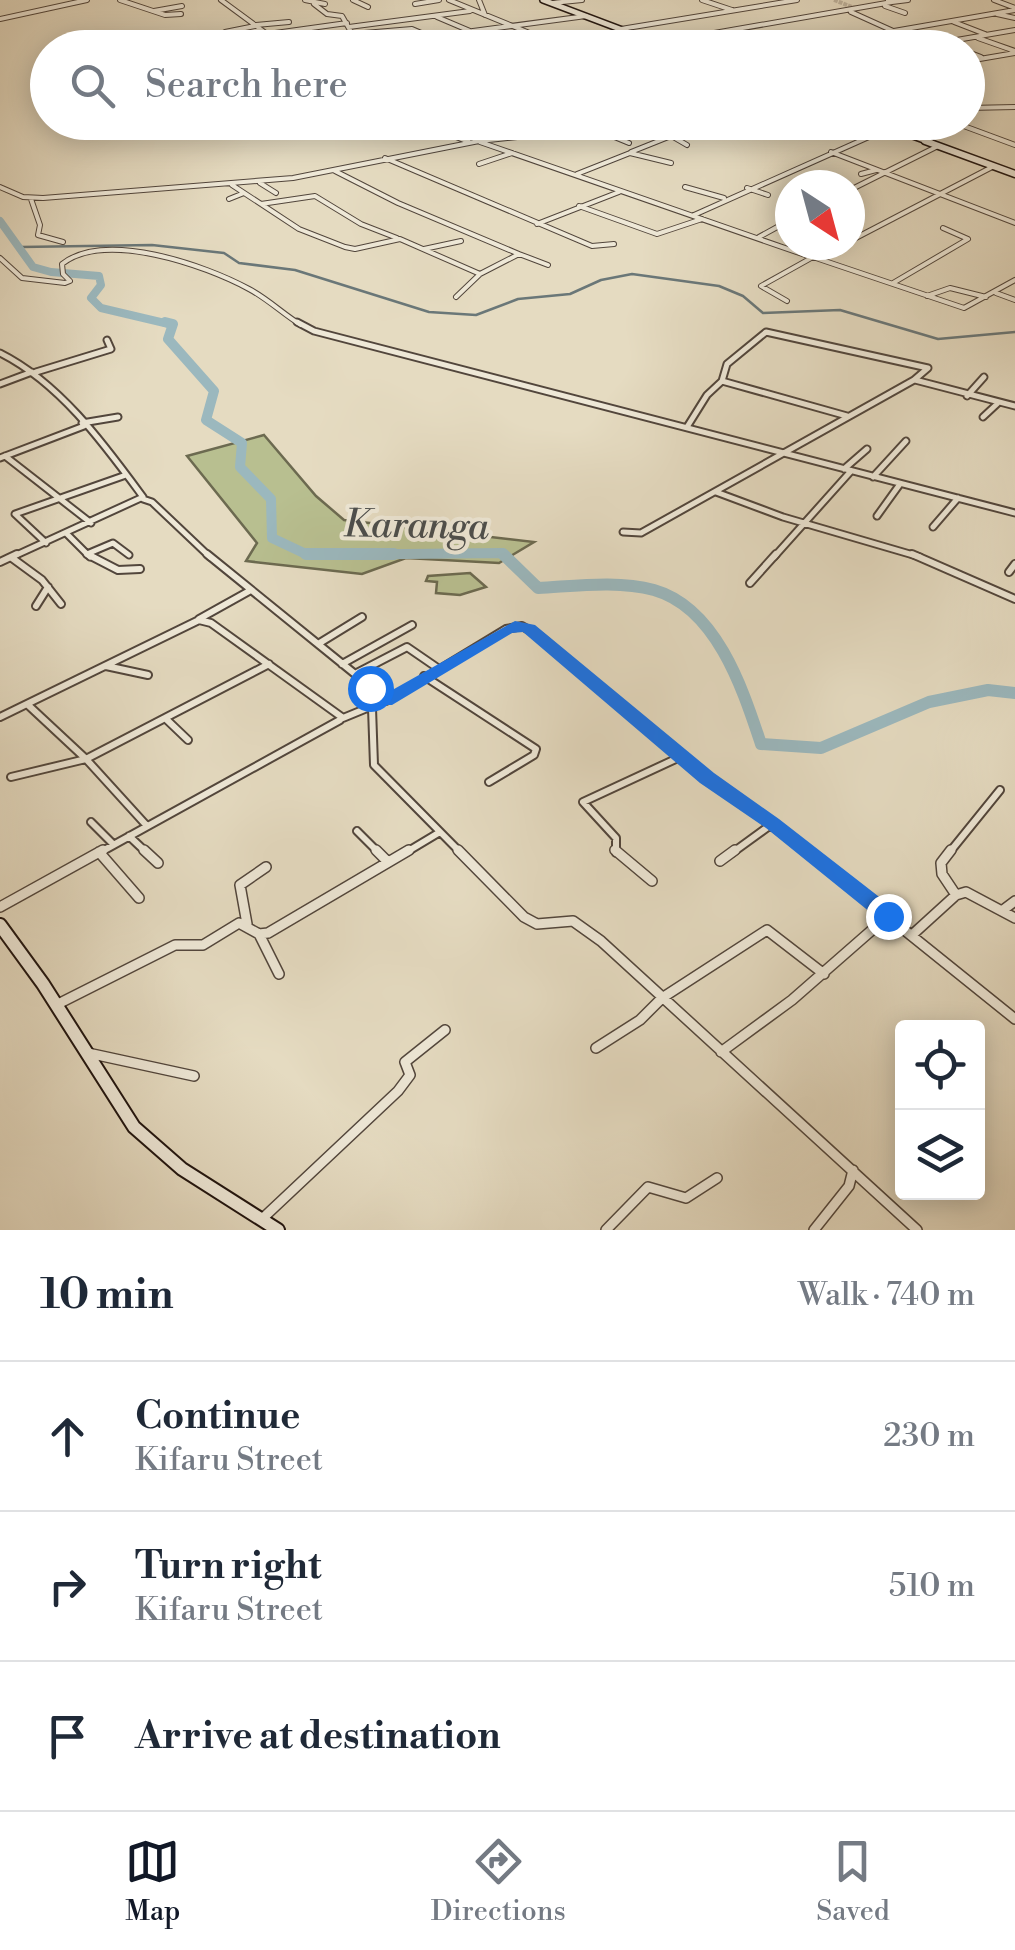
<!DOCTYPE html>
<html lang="en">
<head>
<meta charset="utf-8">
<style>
	:root { --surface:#fff; --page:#f2f2f3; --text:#1f2937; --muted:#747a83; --line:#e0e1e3; --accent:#111827 }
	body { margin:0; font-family:"Libre Bodoni",serif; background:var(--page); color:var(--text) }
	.controls { position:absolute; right:30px; bottom:30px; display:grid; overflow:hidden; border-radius:10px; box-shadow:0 5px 25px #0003 }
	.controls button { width:90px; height:90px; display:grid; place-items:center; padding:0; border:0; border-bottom:2px solid var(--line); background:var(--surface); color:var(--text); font:50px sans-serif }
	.compass { position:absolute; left:775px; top:170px; width:90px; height:90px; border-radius:50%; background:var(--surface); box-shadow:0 5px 25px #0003; rotate:144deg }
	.stop { position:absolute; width:30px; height:30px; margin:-22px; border:8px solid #1a73e8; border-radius:50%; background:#fff }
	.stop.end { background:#1a73e8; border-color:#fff; box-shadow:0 2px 10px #0008 }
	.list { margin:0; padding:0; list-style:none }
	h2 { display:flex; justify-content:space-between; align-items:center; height:130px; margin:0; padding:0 40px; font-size:42px }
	h2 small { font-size:32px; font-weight:400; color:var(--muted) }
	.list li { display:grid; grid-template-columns:65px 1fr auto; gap:30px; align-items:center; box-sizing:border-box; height:150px; padding:0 40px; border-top:2px solid var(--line) }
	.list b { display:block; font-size:38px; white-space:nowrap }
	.list p { margin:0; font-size:32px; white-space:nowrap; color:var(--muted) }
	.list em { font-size:32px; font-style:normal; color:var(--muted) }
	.icon { flex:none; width:55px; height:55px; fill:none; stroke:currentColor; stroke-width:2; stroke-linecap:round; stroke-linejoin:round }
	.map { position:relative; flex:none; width:1015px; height:1230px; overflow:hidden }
	.search { position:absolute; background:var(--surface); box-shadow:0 5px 25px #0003; left:30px; right:30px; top:30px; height:110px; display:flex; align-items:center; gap:25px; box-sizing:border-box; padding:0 35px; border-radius:55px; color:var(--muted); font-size:38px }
	.sheet { height:580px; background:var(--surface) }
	nav { display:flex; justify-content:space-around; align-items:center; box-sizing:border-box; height:140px; border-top:2px solid var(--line); background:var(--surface); font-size:28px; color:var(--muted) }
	nav a { display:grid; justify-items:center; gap:5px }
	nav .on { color:var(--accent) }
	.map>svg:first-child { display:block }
	.green { fill:#b8bf90; stroke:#6c6a50; stroke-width:2.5 }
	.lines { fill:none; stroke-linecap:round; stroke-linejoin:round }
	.stream { stroke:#6a7778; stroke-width:2.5 }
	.river-far2 { stroke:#9bb8be; stroke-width:8 }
	.river-far1 { stroke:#9bb8be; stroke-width:10 }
	.river { stroke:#9bb8be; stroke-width:12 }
	.street-tunnel { stroke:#beb39e; stroke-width:4; stroke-dasharray:4 1; stroke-linecap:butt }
	.street-far3-casing { stroke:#52463c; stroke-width:6 }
	.street-far2-casing { stroke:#52463c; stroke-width:9 }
	.street-far1-casing { stroke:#52463c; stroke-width:10 }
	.street-casing { stroke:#52463c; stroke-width:12 }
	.secondary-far2-casing { stroke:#211510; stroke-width:8 }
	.secondary-far1-casing { stroke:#211510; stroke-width:9 }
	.secondary-casing { stroke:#211510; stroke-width:16 }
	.street-far3 { stroke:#eee8d7; stroke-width:4 }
	.street-far2 { stroke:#eee8d7; stroke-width:5 }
	.street-far1 { stroke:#eee8d7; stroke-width:6 }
	.street { stroke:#eee8d7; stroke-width:9 }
	.secondary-far2 { stroke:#eee8d7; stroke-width:5 }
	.secondary-far1 { stroke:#eee8d7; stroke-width:6 }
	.secondary { stroke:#eee8d7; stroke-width:12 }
	.route { fill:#1a73e8 }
	.labels { text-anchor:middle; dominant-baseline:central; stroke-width:8; stroke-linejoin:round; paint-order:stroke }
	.water-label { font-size:38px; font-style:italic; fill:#4c4e4d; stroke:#eee8d7 }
</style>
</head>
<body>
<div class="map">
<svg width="1015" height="1230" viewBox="0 0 1015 1230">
	<rect width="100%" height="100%" fill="#e5dbc1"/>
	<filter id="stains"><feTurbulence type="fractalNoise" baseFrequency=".002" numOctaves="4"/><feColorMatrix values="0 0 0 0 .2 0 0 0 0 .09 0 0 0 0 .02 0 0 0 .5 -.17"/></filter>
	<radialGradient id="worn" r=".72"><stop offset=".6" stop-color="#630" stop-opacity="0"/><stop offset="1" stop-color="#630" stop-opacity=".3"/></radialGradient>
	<path class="green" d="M 264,435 L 316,496 L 344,520 L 534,542 L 499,563 L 406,558 L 362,574 L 246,561 L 257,543 L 187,456 Z
		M 470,573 L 486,587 L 460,595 L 436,593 L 437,582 L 426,581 L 428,576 Z"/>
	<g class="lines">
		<path class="stream" d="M 21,247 L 152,245 L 224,253 L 239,263 L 295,270 L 429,312 L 476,315 L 518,299 L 570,294 L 601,280 L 632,274 L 719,286 L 743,296 L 763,313 L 840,310 L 938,339 L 1015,332"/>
		<path class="river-far2" d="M 0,221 L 33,267 L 51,272 L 99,276 L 101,285 L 91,298 L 101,308 L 173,325"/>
		<path class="river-far1" d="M 165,322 L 173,324 L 168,339 L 214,391 L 206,420 L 242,443 L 240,467 L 271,499 L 272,538 L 308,555 L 502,553 L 506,557"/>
		<path class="river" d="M 306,554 L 394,554
			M 503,554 L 538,588 C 576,586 617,580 654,590 C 717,608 743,690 761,744 L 821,748 L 929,702 L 988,690 L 1015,693"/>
		<path class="street-tunnel" d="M 834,0 L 860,10"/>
		<defs>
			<path id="street-far3" d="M 120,0 L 165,15 L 181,14
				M 221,0 L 286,48
				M 305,0 L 325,4
				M 353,0 L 368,7
				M 449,0 L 566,48
				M 479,0 L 485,15
				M 702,0 L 732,10
				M 994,0 L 1015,8
				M 892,2 L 908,0
				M 552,3 L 582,0
				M 314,4 L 327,14 L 342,16 L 359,46
				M 415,4 L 439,0
				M 885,6 L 905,13
				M 154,11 L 182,6
				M 851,12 L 922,44
				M 997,14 L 1015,18
				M 437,17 L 510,48
				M 0,19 L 87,0
				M 954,22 L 985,34
				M 256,25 L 289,22
				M 349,27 L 470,11
				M 621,29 L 797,0
				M 894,31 L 1015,10
				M 225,32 L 255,26
				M 268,34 L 347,23
				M 352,34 L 412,29 L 426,35
				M 237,35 L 260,30
				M 978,38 L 1015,51
				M 590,39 L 602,48
				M 657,43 L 892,2 L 888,0
				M 214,46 L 266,35
				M 346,48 L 586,16
				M 616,48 L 656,43
				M 910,48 L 1015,30
				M 968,52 L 981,57
				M 968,61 L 1015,53
				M 968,108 L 1015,107
				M 429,122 L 422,124 L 469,142
				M 716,122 L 777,133
				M 953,122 L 1015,145
				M 649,123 L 687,145
				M 595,129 L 629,143
				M 924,141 L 927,135 L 961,126
				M 480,142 L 808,256 L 842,245
				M 631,152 L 671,136
				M 831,152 L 1015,223
				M 385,158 L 592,246 L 614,244
				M 479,164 L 512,153
				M 335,171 L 398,203 L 519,254 L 480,274 L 456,297
				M 577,174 L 630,153 L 671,163
				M 861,174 L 876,170
				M 260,183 L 276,193
				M 823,184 L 841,185
				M 232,185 L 299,229 L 345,247 L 355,249 L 400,239 L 480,274
				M 0,187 L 23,197 L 43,198 L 293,178 L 479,141 L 660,122
				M 685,187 L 724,198
				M 747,188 L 768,195
				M 850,190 L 938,146
				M 31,199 L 40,225 L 38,235 L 63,242
				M 229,199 L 244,193
				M 261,204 L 315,196 L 361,224 L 397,238
				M 579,206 L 657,234 L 702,219
				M 694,215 L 889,128
				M 537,224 L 619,192
				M 759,237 L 790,220
				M 850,241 L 994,166
				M 424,249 L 461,241
				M 519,254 L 548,265
				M 0,258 L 22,278 L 65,283 L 70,281 L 63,274 L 62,264 C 105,230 205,265 249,289 C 268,299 283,314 301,325
				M 893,283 L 968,239 L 943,228
				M 996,293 L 1015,300
				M 927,296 L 950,288 L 986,297
				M 787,301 L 761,286 L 813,257 L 964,308 L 1015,280"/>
			<path id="street-far2" d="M 297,322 L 314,331 L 1015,513
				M 0,353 C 60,383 104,444 143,497 L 12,557
				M 36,372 L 111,349 L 107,340
				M 915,380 L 1015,406
				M 722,381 L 847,416
				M 0,384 L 32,372
				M 967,396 L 984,377
				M 983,417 L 997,404
				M 82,423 L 118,417
				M 5,456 L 91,523
				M 0,458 L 84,426
				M 844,469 L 867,449
				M 873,477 L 906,441
				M 716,492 L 783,517 L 920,557
				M 143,499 L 152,502 L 210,557
				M 877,516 L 900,484
				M 933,527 L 958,498
				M 623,532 L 641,533 L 914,380 L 928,368 L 766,332 L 727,364 L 722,381 L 707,395 L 687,427
				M 67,534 L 90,557
				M 46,543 L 15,514 L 126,475
				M 87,554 L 113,543 L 129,555
				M 774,557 L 851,471"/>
			<path id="street-far1" d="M 87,554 L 118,570 L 140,569
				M 207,554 L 355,674 L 407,647 L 439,669
				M 912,554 L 1015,599
				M 12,558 L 42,580 L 61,604
				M 0,562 L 17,554
				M 1009,572 L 1015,564
				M 750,583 L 776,554
				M 36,606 L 48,587
				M 199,619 L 251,590
				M 318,644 L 362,617
				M 342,664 L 412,625
				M 106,666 L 148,675
				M 355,674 L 386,701
				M 424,676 L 536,749 L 534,755 L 489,782
				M 27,704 L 86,759 L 147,826
				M 372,708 L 374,765 L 461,853
				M 0,717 L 199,620 L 211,623 L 343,718 L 394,697 L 506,629 L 522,626 L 541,637 L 680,757 L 808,853
				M 165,718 L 188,740
				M 11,777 L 86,759 L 269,664
				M 91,822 L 113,844
				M 357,831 L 379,853
				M 129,836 L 147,853
				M 99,853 L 340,720
				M 405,853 L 440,832
				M 616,853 L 616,838 L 583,802 L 680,757
				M 732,853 L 772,824
				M 949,853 L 1000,790"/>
			<path id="street" d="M 144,850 L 158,863
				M 376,850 L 388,862
				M 458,850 L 524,917 L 537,924 L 573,921 L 601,941 L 917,1230
				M 615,850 L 652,881
				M 805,850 L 1015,1019
				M 951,850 L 941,863 L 942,874 L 956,895
				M 99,852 L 139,898
				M 720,861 L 735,850
				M 0,907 L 103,850
				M 1003,910 L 1015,901
				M 247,924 L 240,885 L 266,867
				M 259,934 L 279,974
				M 912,935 L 956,895 L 966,892 L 1015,918
				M 58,1004 L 175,945 L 203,945 L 239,923 L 259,934 L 268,933 L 409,850
				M 596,1048 L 640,1020 L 662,998 L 767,930 L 824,974
				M 721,1052 L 792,1000 L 888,916
				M 88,1053 L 194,1076
				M 263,1218 L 398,1091 L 410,1075 L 405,1062 L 445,1030
				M 606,1230 L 648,1187 L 686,1198 L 717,1178
				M 814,1230 L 849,1186 L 853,1170"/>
			<path id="secondary-far2" d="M 543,0 L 670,48
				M 874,122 L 932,143"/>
			<path id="secondary-far1" d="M 925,141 L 1015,174"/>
			<path id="secondary" d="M 0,925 L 43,984 L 134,1127 L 182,1169 L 278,1230"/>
		</defs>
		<use href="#street-far3" class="street-far3-casing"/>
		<use href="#street-far2" class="street-far2-casing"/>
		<use href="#street-far1" class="street-far1-casing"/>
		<use href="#street" class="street-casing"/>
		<use href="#secondary-far2" class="secondary-far2-casing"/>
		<use href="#secondary-far1" class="secondary-far1-casing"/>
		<use href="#secondary" class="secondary-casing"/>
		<use href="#street-far3" class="street-far3"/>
		<use href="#street-far2" class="street-far2"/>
		<use href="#street-far1" class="street-far1"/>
		<use href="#street" class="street"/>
		<use href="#secondary-far2" class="secondary-far2"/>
		<use href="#secondary-far1" class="secondary-far1"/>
		<use href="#secondary" class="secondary"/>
	</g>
	<path class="route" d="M 515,621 L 535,625 L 714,773 L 779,819 L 896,910 L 899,916 L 896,921 L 881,921 L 766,828 L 700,783 L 523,632 L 512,633 L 392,705 L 380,705 L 362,688 L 370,682 L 387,693 Z"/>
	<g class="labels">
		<g class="water-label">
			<text transform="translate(416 526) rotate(1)">Karanga</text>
		</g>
	</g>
	<rect width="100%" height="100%" filter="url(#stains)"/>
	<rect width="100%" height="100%" fill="url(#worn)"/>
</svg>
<div class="controls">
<button><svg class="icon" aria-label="locate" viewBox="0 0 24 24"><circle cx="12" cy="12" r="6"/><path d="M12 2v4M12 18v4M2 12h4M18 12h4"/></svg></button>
<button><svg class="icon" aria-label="layers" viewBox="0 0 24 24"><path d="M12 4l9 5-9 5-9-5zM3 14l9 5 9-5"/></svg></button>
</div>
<svg class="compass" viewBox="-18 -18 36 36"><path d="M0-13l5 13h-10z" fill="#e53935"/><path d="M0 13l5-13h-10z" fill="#747a83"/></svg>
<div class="stop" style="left:370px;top:688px"></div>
<div class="stop end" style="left:888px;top:916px"></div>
<div class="search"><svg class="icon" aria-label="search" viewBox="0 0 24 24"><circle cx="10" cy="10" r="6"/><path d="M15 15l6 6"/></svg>Search here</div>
</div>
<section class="sheet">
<h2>10 min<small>Walk · 740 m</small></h2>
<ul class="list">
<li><svg class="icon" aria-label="ahead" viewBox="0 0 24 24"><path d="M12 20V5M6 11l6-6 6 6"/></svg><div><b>Continue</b><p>Kifaru Street</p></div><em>230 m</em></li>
<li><svg class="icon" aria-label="right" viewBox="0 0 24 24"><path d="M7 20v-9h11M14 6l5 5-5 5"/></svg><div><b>Turn right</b><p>Kifaru Street</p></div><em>510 m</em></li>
<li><svg class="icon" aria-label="arrive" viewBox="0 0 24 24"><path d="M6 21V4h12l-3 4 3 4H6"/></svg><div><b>Arrive at destination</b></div></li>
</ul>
</section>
<nav>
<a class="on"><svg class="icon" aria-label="map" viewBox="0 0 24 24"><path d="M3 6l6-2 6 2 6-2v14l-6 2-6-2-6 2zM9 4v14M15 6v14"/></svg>Map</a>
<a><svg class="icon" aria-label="directions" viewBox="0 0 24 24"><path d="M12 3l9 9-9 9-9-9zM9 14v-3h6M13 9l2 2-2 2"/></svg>Directions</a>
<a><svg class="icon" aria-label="saved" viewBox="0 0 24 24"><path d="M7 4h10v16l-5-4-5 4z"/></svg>Saved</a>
</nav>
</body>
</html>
